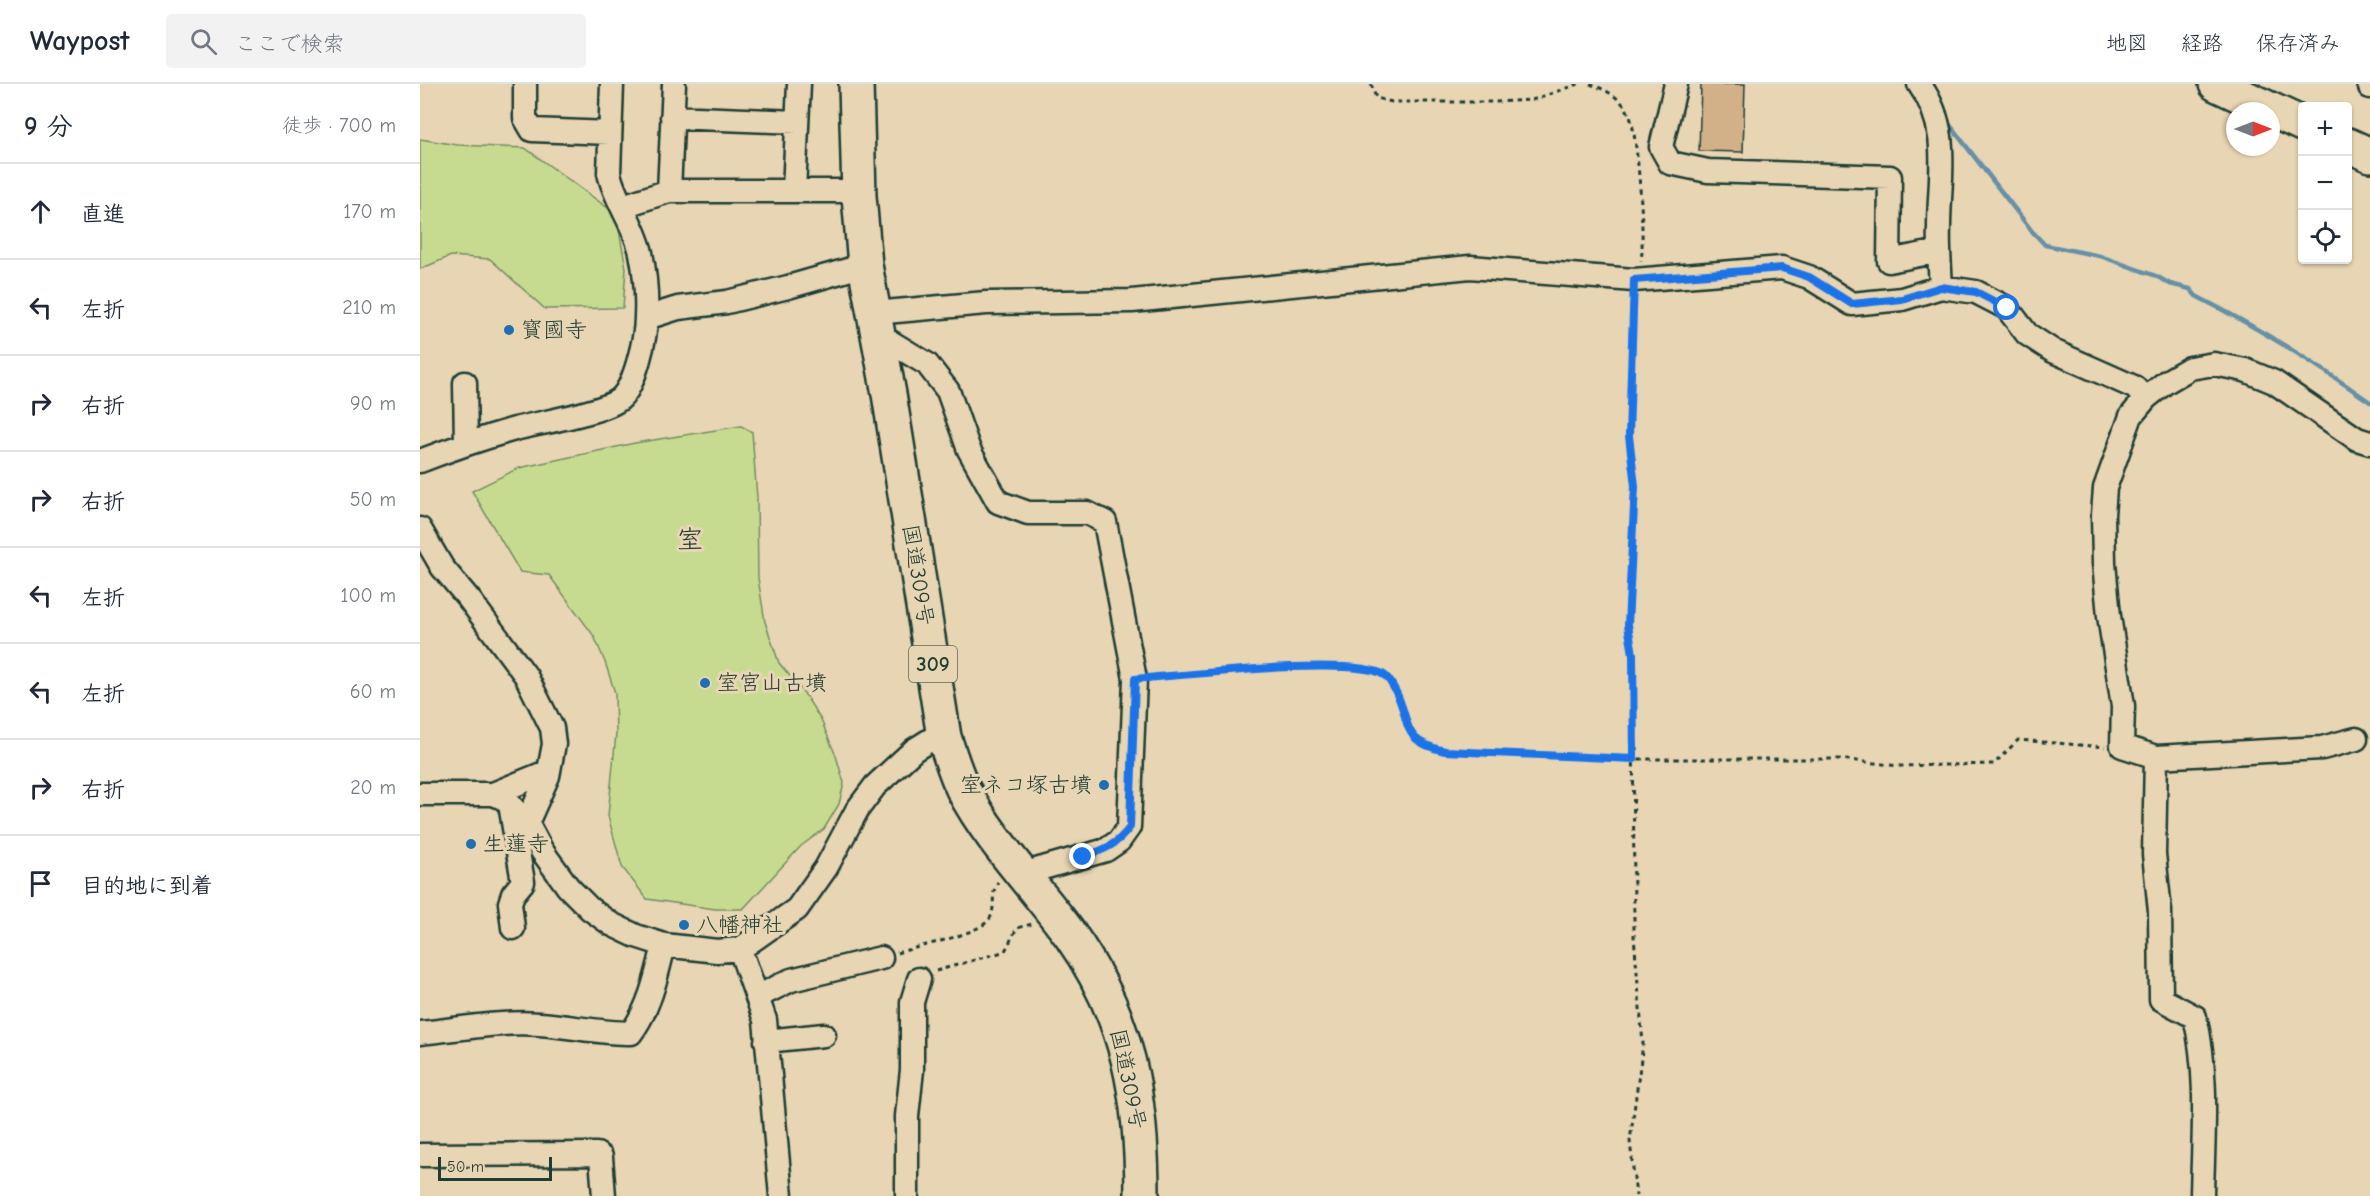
<!DOCTYPE html>
<html lang="ja">
<head>
<meta charset="utf-8">
<style>
	:root { --surface:#fff; --page:#f2f2f3; --text:#1f2937; --muted:#747a83; --line:#e0e1e3 }
	body { margin:0; font-family:"Comic Neue","Klee One",sans-serif; background:var(--page); color:var(--text) }
	.controls { position:absolute; right:18px; top:18px; display:grid; overflow:hidden; border-radius:6px; box-shadow:0 2px 4px #0004 }
	.controls button { width:54px; height:54px; display:grid; place-items:center; padding:0; border:0; border-bottom:2px solid var(--line); background:var(--surface); color:var(--text); font:30px sans-serif }
	.compass { position:absolute; left:1806px; top:18px; width:54px; height:54px; border-radius:50%; background:var(--surface); box-shadow:0 2px 4px #0004; rotate:90deg }
	.scale { position:absolute; left:18px; bottom:15px; width:114px; box-sizing:border-box; padding-left:6px; border:3px solid #1f3d34; border-top:0; font-size:16px; line-height:21px; white-space:nowrap; color:#1f3d34; -webkit-text-stroke:4px #e8d5b3; paint-order:stroke }
	.stop { position:absolute; width:18px; height:18px; margin:-14px; border:4px solid #1a73e8; border-radius:50%; background:#fff }
	.stop.end { background:#1a73e8; border-color:#fff; box-shadow:0 2px 6px #0008 }
	.list { margin:0; padding:0; list-style:none }
	h2 { display:flex; justify-content:space-between; align-items:center; height:78px; margin:0; padding:0 24px; font-size:26px }
	h2 small { font-size:20px; font-weight:400; color:var(--muted) }
	.list li { display:grid; grid-template-columns:39px 1fr auto; gap:18px; align-items:center; box-sizing:border-box; height:96px; padding:0 24px; border-top:2px solid var(--line) }
	.list b { display:block; font-size:22px; white-space:nowrap }
	.list em { font-size:20px; font-style:normal; color:var(--muted) }
	.icon { flex:none; width:33px; height:33px; fill:none; stroke:currentColor; stroke-width:2; stroke-linecap:round; stroke-linejoin:round }
	.map { position:relative; flex:none; width:1950px; height:1112px; overflow:hidden }
	header { display:flex; align-items:center; gap:36px; box-sizing:border-box; height:84px; padding:0 30px; background:var(--surface); border-bottom:2px solid var(--line) }
	header strong { font-size:28px }
	nav { display:flex; gap:33px; margin-inline-start:auto; font-size:21px }
	.search { width:420px; height:54px; background:var(--page); display:flex; align-items:center; gap:15px; box-sizing:border-box; padding:0 21px; border-radius:6px; color:var(--muted); font-size:22px }
	main { display:flex }
	aside { flex:1; background:var(--surface) }
	.map>svg:first-child { display:block }
	.green { fill:#c7db90; stroke:#738c62; stroke-width:1.5 }
	.lines { fill:none; stroke-linecap:round; stroke-linejoin:round }
	.stream { stroke:#6690a7; stroke-width:4.5 }
	.building { fill:#d2b088; stroke:#1f3d34; stroke-width:1.5 }
	.minor-casing { stroke:#1f3d34; stroke-width:27 }
	.highway-casing { stroke:#1f3d34; stroke-width:38 }
	.path { stroke:#1f3d34; stroke-width:3; stroke-dasharray:4.5 4.5; stroke-linecap:butt }
	.minor { stroke:#e8d5b3; stroke-width:22 }
	.highway { stroke:#e8d5b3; stroke-width:33 }
	.route { stroke:#1a73e8; stroke-width:8 }
	.poi-dot { fill:#1f6fb2; stroke:#e8d5b3; stroke-width:2 }
	.labels { text-anchor:middle; dominant-baseline:central; stroke-width:6; stroke-linejoin:round; paint-order:stroke }
	.shield { fill:#e8d5b3; stroke:#5b6b5a; stroke-width:1.5 }
	.shield-label { font-size:21px; font-weight:bold; fill:#1f3d34 }
	.poi-label { font-size:22px; fill:#1f3d34; stroke:#e8d5b3; text-anchor:start }
	.street-label { font-size:22px; fill:#1f3d34; stroke:#e8d5b3 }
	.quarter-label { font-size:26px; fill:#1f3d34; stroke:#e8d5b3 }
</style>
</head>
<body>
<header>
<strong>Waypost</strong>
<div class="search"><svg class="icon" aria-label="search" viewBox="0 0 24 24"><circle cx="10" cy="10" r="6"/><path d="M15 15l6 6"/></svg>ここで検索</div>
<nav><a>地図</a><a>経路</a><a>保存済み</a></nav>
</header>
<main>
<aside>
<h2>9 分<small>徒歩 · 700 m</small></h2>
<ul class="list">
<li><svg class="icon" aria-label="ahead" viewBox="0 0 24 24"><path d="M12 20V5M6 11l6-6 6 6"/></svg><div><b>直進</b></div><em>170 m</em></li>
<li><svg class="icon" aria-label="left" viewBox="0 0 24 24"><path d="M17 20v-9H6M10 6l-5 5 5 5"/></svg><div><b>左折</b></div><em>210 m</em></li>
<li><svg class="icon" aria-label="right" viewBox="0 0 24 24"><path d="M7 20v-9h11M14 6l5 5-5 5"/></svg><div><b>右折</b></div><em>90 m</em></li>
<li><svg class="icon" aria-label="right" viewBox="0 0 24 24"><path d="M7 20v-9h11M14 6l5 5-5 5"/></svg><div><b>右折</b></div><em>50 m</em></li>
<li><svg class="icon" aria-label="left" viewBox="0 0 24 24"><path d="M17 20v-9H6M10 6l-5 5 5 5"/></svg><div><b>左折</b></div><em>100 m</em></li>
<li><svg class="icon" aria-label="left" viewBox="0 0 24 24"><path d="M17 20v-9H6M10 6l-5 5 5 5"/></svg><div><b>左折</b></div><em>60 m</em></li>
<li><svg class="icon" aria-label="right" viewBox="0 0 24 24"><path d="M7 20v-9h11M14 6l5 5-5 5"/></svg><div><b>右折</b></div><em>20 m</em></li>
<li><svg class="icon" aria-label="arrive" viewBox="0 0 24 24"><path d="M6 21V4h12l-3 4 3 4H6"/></svg><div><b>目的地に到着</b></div></li>
</ul>
</aside>
<div class="map">
<svg width="1950" height="1112" viewBox="0 0 1950 1112">
	<rect width="100%" height="100%" fill="#e8d5b3"/>
	<filter id="ink" filterUnits="userSpaceOnUse"><feTurbulence type="fractalNoise" baseFrequency=".0167" numOctaves="2"/><feDisplacementMap in="SourceGraphic" scale="12" xChannelSelector="R" yChannelSelector="G"/><feConvolveMatrix kernelMatrix="1 2 1 2 8 2 1 2 1" color-interpolation-filters="sRGB"/></filter>
	<g filter="url(#ink)">
		<path class="green" d="M 0,55 L 38,61 L 105,64 L 196,130 L 206,184 L 203,224 L 125,225 L 70,175 L 31,172 L 0,185 Z
			M 321,342 L 332,348 L 337,414 L 338,494 L 345,538 L 359,579 L 382,606 L 401,636 L 416,672 L 424,699 L 419,720 L 404,745 L 381,762 L 323,825 L 295,825 L 227,815 L 202,783 L 188,732 L 196,650 L 195,609 L 185,578 L 174,552 L 129,491 L 100,488 L 52,407 L 99,384 L 215,359 Z"/>
		<g class="lines">
			<path class="stream" d="M 1526,36 L 1611,146 L 1625,161 L 1680,172 L 1736,192 L 1750,200 L 1770,205 L 1776,212 C 1837,243 1894,278 1950,318"/>
		</g>
		<path class="building" d="M 1281,0 L 1325,0 L 1323,68 L 1279,67 Z"/>
		<g class="lines">
			<defs>
				<path id="minor" d="M 105,0 L 105,34 L 112,46 L 190,49
					M 1256,0 L 1241,63 L 1250,79 L 1288,87 L 1470,93 L 1469,177 L 1519,167
					M 1499,0 C 1532,45 1519,92 1519,143 C 1518,163 1520,183 1521,203
					M 1949,0 L 1950,3
					M 252,33 L 377,38
					M 249,107 L 254,0
					M 374,107 L 379,0
					M 203,122 L 249,107 L 439,107
					M 454,229 L 566,219 L 712,217 L 1050,183 L 1214,196 L 1362,184 L 1389,193 L 1432,220 L 1482,215 L 1521,203 L 1556,208 L 1587,224 L 1607,250 L 1633,267 L 1714,303 L 1726,314
					M 226,234 L 258,224 L 307,218 L 368,203 L 445,181
					M 459,251 L 507,280 L 528,307 L 549,366 L 578,418 L 608,429 L 667,429 L 685,438 L 715,595 L 709,743 L 699,757 L 686,766 L 602,790
					M 45,299 L 46,360
					M 0,377 C 31,365 63,354 95,345 C 118,339 185,328 200,315 C 215,302 226,253 226,233 C 227,213 225,189 221,169 C 215,141 195,117 189,89 L 192,0
					M 0,445 L 22,483 L 49,515 L 106,592 L 132,644 L 134,660 L 128,692 L 107,739 L 122,767 L 148,803 L 170,825 L 191,840 L 216,852 L 244,861 L 297,867 L 320,865 L 377,825 L 406,784 L 437,726 L 455,702 L 494,666 L 510,656 L 524,653
					M 1936,655 L 1902,664 L 1736,673 L 1702,662 L 1703,622 L 1689,532 L 1684,479 L 1683,431 L 1685,404 L 1711,332 L 1726,314 L 1746,298 L 1770,284 L 1794,280 L 1825,286 L 1854,298 L 1937,355 L 1950,359
					M 1736,673 L 1734,770 L 1740,827 L 1741,915 L 1775,933 C 1789,991 1783,1053 1782,1112
					M 0,710 L 73,710 L 83,714 L 100,731
					M 73,710 L 129,687
					M 90,720 L 103,798 L 93,810 L 90,819 L 93,844
					M 320,865 L 345,936 L 361,1112
					M 337,913 L 371,896 L 461,874
					M 0,949 C 39,945 80,937 119,940 C 150,942 180,949 211,949 C 230,924 237,890 244,861
					M 346,957 L 404,951
					M 0,1071 L 177,1070 L 181,1073 L 184,1112
					M 487,1112 L 487,1032 L 492,986 L 492,918 L 499,895"/>
				<path id="highway" d="M 436,0 L 439,112 L 445,181 L 469,310 L 524,653 C 530,671 535,688 543,705 C 571,759 616,803 651,852 C 709,934 722,1014 722,1112
					M 1796,0 L 1882,40
					M 1928,61 L 1950,71"/>
			</defs>
			<use href="#minor" class="minor-casing"/>
			<use href="#highway" class="highway-casing"/>
			<path class="path" d="M 951,0 L 956,14 L 972,18 L 1075,18 L 1112,16 L 1159,0
				M 1170,0 C 1185,5 1202,14 1209,30 C 1218,49 1225,156 1221,177
				M 1213,212 L 1209,352 L 1215,402 L 1208,541 L 1213,570 L 1214,852 L 1223,960 L 1210,1057 L 1216,1112
				M 732,593 C 773,590 936,572 964,591 C 968,594 972,601 975,606 C 993,640 978,656 1025,667 L 1214,675 L 1421,675 L 1479,682 L 1574,680 L 1598,656 L 1685,663
				M 477,869 C 499,862 551,852 567,838 C 578,828 569,809 578,798
				M 516,887 L 579,869 L 585,867 L 597,844 L 612,840"/>
			<use href="#minor" class="minor"/>
			<use href="#highway" class="highway"/>
		</g>
	</g>
	<g class="lines" filter="url(#ink)">
		<path class="route" d="M 663,773 C 684,766 697,761 710,743 L 715,595 C 757,592 937,571 964,591 C 969,594 972,601 975,606 C 993,640 978,656 1025,667 L 1214,675 L 1213,570 L 1208,541 L 1215,402 L 1209,352 L 1214,196 L 1362,184 L 1389,193 L 1432,220 L 1482,215 L 1521,203 L 1556,208 L 1587,224"/>
	</g>
	<g class="poi-dot">
		<circle cx="89" cy="246" r="6"/>
		<circle cx="285" cy="599" r="6"/>
		<circle cx="684" cy="701" r="6"/>
		<circle cx="51" cy="760" r="6"/>
		<circle cx="264" cy="841" r="6"/>
	</g>
	<g class="labels">
		<rect class="shield" x="489" y="562" width="48" height="36" rx="4.5"/>
		<g class="shield-label">
			<text x="513" y="580">309</text>
		</g>
		<g class="poi-label">
			<text x="101" y="246">寳國寺</text>
			<text x="297" y="599">室宮山古墳</text>
			<text x="672" y="701" text-anchor="end">室ネコ塚古墳</text>
			<text x="63" y="760">生蓮寺</text>
			<text x="276" y="841">八幡神社</text>
		</g>
		<g class="street-label">
			<text transform="translate(498 491) rotate(81)">国道309号</text>
			<text transform="translate(708 995) rotate(78)">国道309号</text>
		</g>
		<g class="quarter-label">
			<text x="270" y="456">室</text>
		</g>
	</g>
</svg>
<div class="controls">
<button>+</button>
<button>−</button>
<button><svg class="icon" aria-label="locate" viewBox="0 0 24 24"><circle cx="12" cy="12" r="6"/><path d="M12 2v4M12 18v4M2 12h4M18 12h4"/></svg></button>
</div>
<svg class="compass" viewBox="-18 -18 36 36"><path d="M0-13l5 13h-10z" fill="#e53935"/><path d="M0 13l5-13h-10z" fill="#747a83"/></svg>
<div class="scale">50 m</div>
<div class="stop" style="left:1587px;top:224px"></div>
<div class="stop end" style="left:663px;top:773px"></div>
</div>
</main>
</body>
</html>
